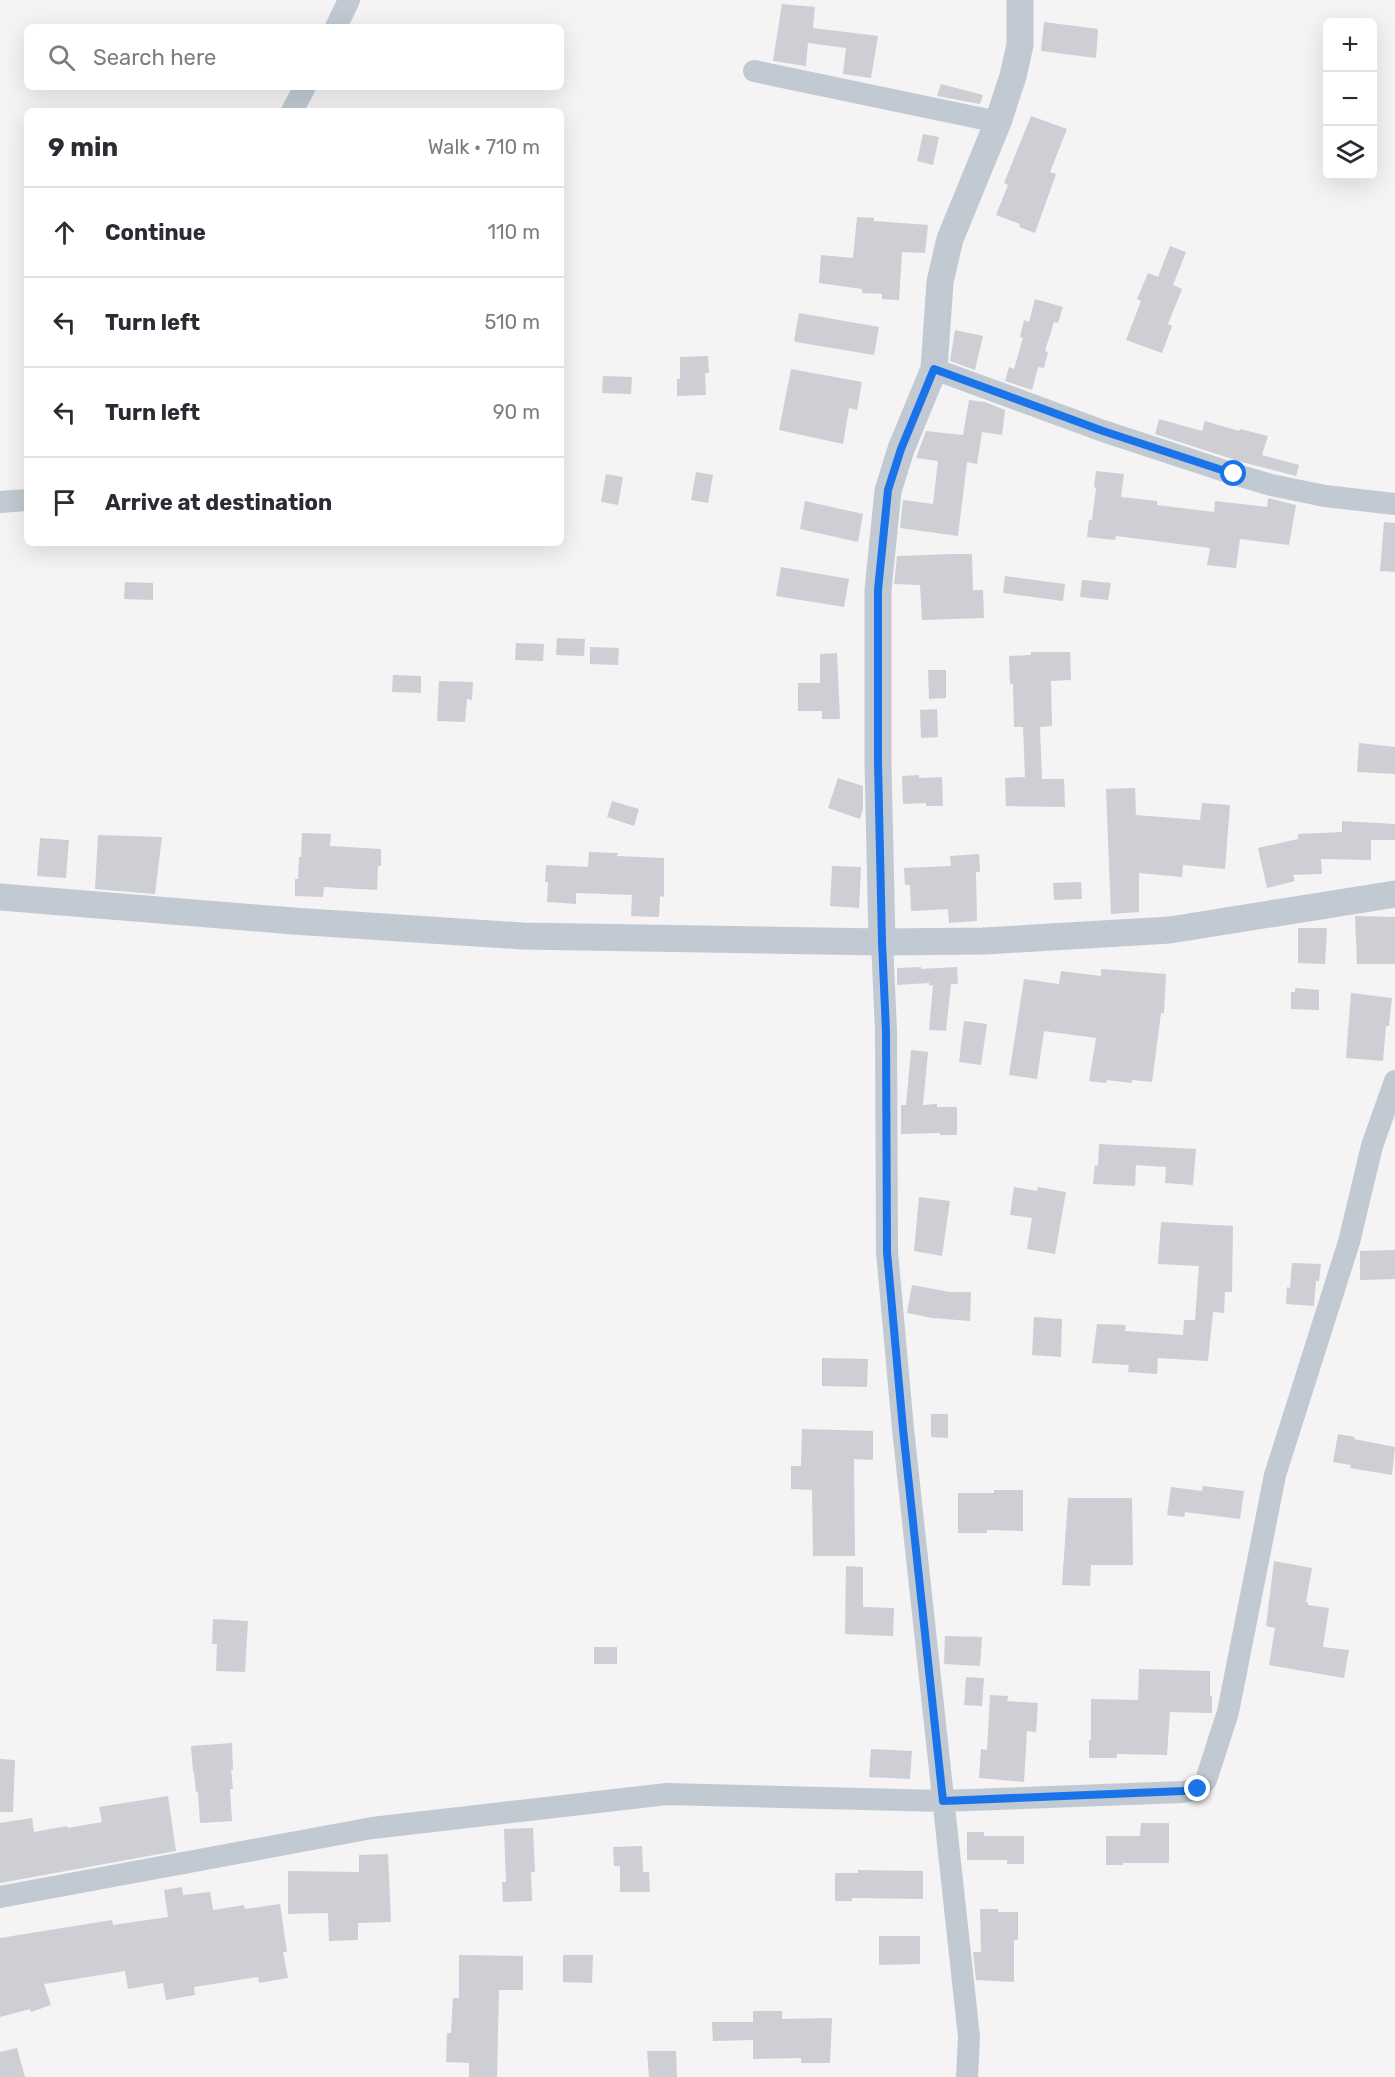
<!DOCTYPE html>
<html lang="en">
<head>
<meta charset="utf-8">
<style>
	:root { --surface:#fff; --page:#f2f2f3; --text:#2b2b33; --muted:#7c7c81; --line:#e1e1e2 }
	body { margin:0; font-family:Rubik,sans-serif; background:var(--page); color:var(--text) }
	.controls { position:absolute; right:18px; top:18px; display:grid; overflow:hidden; border-radius:9px; box-shadow:0 6px 24px #0002 }
	.controls button { width:54px; height:54px; display:grid; place-items:center; padding:0; border:0; border-bottom:2px solid var(--line); background:var(--surface); color:var(--text); font:30px sans-serif }
	.stop { position:absolute; width:18px; height:18px; margin:-14px; border:4px solid #1a73e8; border-radius:50%; background:#fff }
	.stop.end { background:#1a73e8; border-color:#fff; box-shadow:0 2px 6px #0008 }
	.list { margin:0; padding:0; list-style:none }
	h2 { display:flex; justify-content:space-between; align-items:center; height:78px; margin:0; padding:0 24px; font-size:26px }
	h2 small { font-size:20px; font-weight:400; color:var(--muted) }
	.list li { display:grid; grid-template-columns:39px 1fr auto; gap:18px; align-items:center; box-sizing:border-box; height:90px; padding:0 24px; border-top:2px solid var(--line) }
	.list b { display:block; font-size:22px; white-space:nowrap }
	.list em { font-size:20px; font-style:normal; color:var(--muted) }
	.icon { flex:none; width:33px; height:33px; fill:none; stroke:currentColor; stroke-width:2; stroke-linecap:round; stroke-linejoin:round }
	.map { position:relative; flex:none; width:1395px; height:2077px; overflow:hidden }
	.search { position:absolute; background:var(--surface); box-shadow:0 6px 24px #0002; left:24px; top:24px; width:540px; height:66px; display:flex; align-items:center; gap:15px; box-sizing:border-box; padding:0 21px; border-radius:9px; color:var(--muted); font-size:22px }
	.panel { position:absolute; background:var(--surface); box-shadow:0 6px 24px #0002; left:24px; top:108px; width:540px; height:438px; border-radius:9px }
	.map>svg:first-child { display:block }
	.building { fill:#cdcfd5 }
	.lines { fill:none; stroke-linecap:round; stroke-linejoin:round }
	.minor { stroke:#c1cad2; stroke-width:22 }
	.tertiary { stroke:#c1cad2; stroke-width:27 }
	.route { stroke:#1a73e8; stroke-width:8 }
</style>
</head>
<body>
<div class="map">
<svg width="1395" height="2077" viewBox="0 0 1395 2077">
	<rect width="100%" height="100%" fill="#f5f3f3"/>
	<path class="building" d="M 782,4 L 815,7 L 813,28 L 878,36 L 871,78 L 843,74 L 846,48 L 808,43 L 806,66 L 773,61 Z
		M 1044,22 L 1098,29 L 1096,58 L 1041,51 Z
		M 941,84 L 983,95 L 980,104 L 937,96 Z
		M 1031,116 L 1067,129 L 1050,172 L 1056,174 L 1035,233 L 1019,227 L 1020,224 L 996,215 L 1008,185 L 1004,183 Z
		M 923,134 L 939,137 L 933,165 L 917,161 Z
		M 857,217 L 874,218 L 874,221 L 928,225 L 925,253 L 902,252 L 899,300 L 882,299 L 882,294 L 862,293 L 862,289 L 819,283 L 821,255 L 853,258 Z
		M 1170,246 L 1186,252 L 1173,285 L 1182,289 L 1168,324 L 1172,326 L 1162,353 L 1126,340 L 1141,301 L 1137,299 L 1148,273 L 1158,277 Z
		M 1035,299 L 1063,307 L 1058,323 L 1054,322 L 1045,351 L 1048,352 L 1044,368 L 1038,367 L 1032,390 L 1005,381 L 1009,367 L 1014,369 L 1023,338 L 1020,337 L 1024,320 L 1029,322 Z
		M 799,313 L 879,327 L 874,355 L 796,342 L 794,341 Z
		M 955,330 L 983,336 L 975,370 L 950,361 Z
		M 708,356 L 709,373 L 705,373 L 706,395 L 677,396 L 677,379 L 680,379 L 680,357 Z
		M 791,369 L 862,382 L 857,410 L 849,408 L 843,444 L 779,430 Z
		M 603,376 L 632,377 L 631,394 L 602,393 Z
		M 969,400 L 985,402 L 1005,410 L 1002,435 L 982,432 L 977,464 L 967,462 L 958,536 L 900,528 L 903,500 L 933,504 L 938,461 L 916,458 L 926,431 L 963,435 Z
		M 1159,419 L 1202,431 L 1205,421 L 1239,431 L 1240,429 L 1268,436 L 1262,455 L 1299,465 L 1296,476 L 1238,461 L 1155,434 Z
		M 1096,471 L 1124,474 L 1121,497 L 1157,501 L 1157,505 L 1214,512 L 1215,501 L 1267,507 L 1268,498 L 1296,505 L 1289,545 L 1240,539 L 1236,568 L 1207,565 L 1210,548 L 1116,536 L 1115,540 L 1087,537 L 1089,520 L 1092,520 L 1096,488 L 1094,487 Z
		M 696,472 L 713,475 L 708,503 L 691,500 Z
		M 606,474 L 623,477 L 618,505 L 601,502 Z
		M 805,501 L 863,514 L 858,542 L 800,529 Z
		M 1384,522 L 1395,523 L 1395,572 L 1380,571 Z
		M 955,554 L 972,554 L 973,590 L 983,590 L 984,618 L 922,620 L 920,585 L 894,584 L 897,556 Z
		M 781,567 L 849,579 L 844,607 L 776,596 Z
		M 1005,576 L 1065,584 L 1063,601 L 1003,593 Z
		M 1082,580 L 1111,583 L 1108,600 L 1080,597 Z
		M 125,582 L 153,583 L 153,600 L 124,599 Z
		M 557,638 L 585,639 L 584,656 L 556,655 Z
		M 516,643 L 544,644 L 543,661 L 515,660 Z
		M 590,647 L 619,648 L 618,665 L 590,664 Z
		M 1031,652 L 1070,652 L 1071,680 L 1051,681 L 1052,726 L 1040,727 L 1042,779 L 1064,779 L 1065,807 L 1006,806 L 1005,778 L 1025,777 L 1023,727 L 1014,727 L 1013,684 L 1010,684 L 1009,656 L 1031,655 Z
		M 837,653 L 840,719 L 822,719 L 822,711 L 798,711 L 798,683 L 820,683 L 820,654 Z
		M 928,670 L 946,670 L 946,698 L 929,699 Z
		M 393,675 L 421,676 L 421,693 L 392,692 Z
		M 439,681 L 473,682 L 472,700 L 467,699 L 465,722 L 437,721 Z
		M 937,709 L 938,737 L 921,738 L 920,710 Z
		M 1359,743 L 1395,747 L 1395,774 L 1357,772 Z
		M 919,775 L 919,778 L 942,777 L 943,806 L 926,806 L 926,803 L 903,804 L 902,776 Z
		M 838,778 L 863,786 L 863,809 L 860,819 L 828,808 Z
		M 1135,788 L 1136,815 L 1200,820 L 1202,803 L 1230,805 L 1225,869 L 1183,865 L 1182,877 L 1139,873 L 1139,912 L 1111,914 L 1106,789 Z
		M 612,801 L 639,809 L 634,826 L 607,817 Z
		M 1342,821 L 1395,824 L 1395,840 L 1371,840 L 1371,860 L 1321,859 L 1322,874 L 1293,875 L 1295,881 L 1267,888 L 1258,848 L 1298,839 L 1298,834 L 1342,832 Z
		M 302,833 L 331,834 L 330,846 L 381,849 L 381,866 L 378,866 L 377,890 L 324,887 L 323,897 L 295,896 L 295,879 L 298,879 L 299,857 L 301,857 Z
		M 98,835 L 162,837 L 155,894 L 95,889 Z
		M 40,838 L 69,840 L 66,878 L 37,876 Z
		M 589,852 L 618,853 L 617,856 L 664,858 L 664,897 L 660,896 L 659,917 L 631,916 L 632,895 L 576,893 L 576,904 L 547,902 L 548,882 L 545,882 L 546,865 L 588,867 Z
		M 979,854 L 980,872 L 976,872 L 977,921 L 949,923 L 948,909 L 911,911 L 910,885 L 905,885 L 904,868 L 951,866 L 950,856 Z
		M 832,866 L 861,867 L 859,908 L 830,906 Z
		M 1081,882 L 1082,899 L 1054,900 L 1053,883 Z
		M 1355,916 L 1395,917 L 1395,964 L 1357,964 Z
		M 1298,928 L 1327,928 L 1325,964 L 1298,963 Z
		M 921,967 L 921,969 L 957,967 L 958,984 L 951,984 L 946,1031 L 929,1030 L 933,985 L 929,986 L 929,983 L 897,985 L 897,968 Z
		M 1101,969 L 1166,974 L 1164,1013 L 1161,1013 L 1152,1082 L 1132,1080 L 1132,1083 L 1107,1080 L 1106,1083 L 1089,1081 L 1096,1038 L 1044,1031 L 1037,1079 L 1009,1075 L 1024,979 L 1059,984 L 1061,971 L 1101,976 Z
		M 1295,988 L 1319,990 L 1319,1010 L 1291,1009 L 1291,992 L 1295,992 Z
		M 1351,993 L 1392,998 L 1389,1026 L 1386,1026 L 1383,1061 L 1346,1058 Z
		M 964,1021 L 987,1024 L 981,1065 L 959,1062 Z
		M 911,1050 L 928,1052 L 923,1105 L 937,1104 L 937,1107 L 957,1107 L 957,1135 L 940,1135 L 940,1133 L 901,1134 L 901,1105 L 906,1105 Z
		M 1099,1144 L 1196,1149 L 1193,1185 L 1165,1183 L 1166,1167 L 1136,1165 L 1135,1186 L 1093,1184 L 1095,1165 L 1098,1166 Z
		M 1014,1187 L 1037,1191 L 1038,1187 L 1066,1192 L 1055,1254 L 1027,1249 L 1032,1218 L 1010,1215 Z
		M 919,1197 L 950,1201 L 942,1256 L 914,1251 Z
		M 1161,1222 L 1233,1226 L 1232,1292 L 1225,1292 L 1224,1313 L 1213,1312 L 1208,1361 L 1158,1358 L 1157,1374 L 1128,1372 L 1129,1365 L 1092,1363 L 1097,1324 L 1126,1325 L 1125,1331 L 1183,1335 L 1184,1320 L 1195,1320 L 1199,1266 L 1158,1264 Z
		M 1395,1250 L 1395,1279 L 1360,1280 L 1360,1251 Z
		M 1292,1263 L 1321,1264 L 1319,1281 L 1316,1281 L 1314,1306 L 1286,1304 L 1287,1287 L 1290,1288 Z
		M 912,1285 L 950,1292 L 971,1292 L 970,1321 L 932,1318 L 907,1313 Z
		M 1034,1317 L 1062,1319 L 1061,1357 L 1032,1355 Z
		M 822,1358 L 868,1359 L 867,1387 L 822,1386 Z
		M 931,1414 L 948,1414 L 948,1438 L 931,1437 Z
		M 802,1429 L 873,1431 L 873,1460 L 854,1459 L 855,1556 L 813,1556 L 812,1490 L 791,1489 L 791,1466 L 801,1466 Z
		M 1338,1434 L 1355,1437 L 1354,1439 L 1395,1447 L 1392,1475 L 1350,1468 L 1351,1465 L 1333,1462 Z
		M 1203,1486 L 1244,1491 L 1240,1519 L 1185,1512 L 1184,1517 L 1167,1515 L 1171,1487 L 1202,1491 Z
		M 994,1490 L 1023,1490 L 1023,1531 L 987,1530 L 987,1533 L 958,1533 L 958,1493 L 994,1493 Z
		M 1068,1498 L 1132,1498 L 1133,1565 L 1091,1565 L 1090,1586 L 1062,1585 Z
		M 1274,1561 L 1312,1568 L 1306,1602 L 1308,1602 L 1308,1605 L 1329,1608 L 1323,1647 L 1349,1650 L 1344,1678 L 1269,1665 L 1275,1628 L 1266,1626 Z
		M 846,1566 L 863,1567 L 863,1607 L 894,1608 L 893,1636 L 845,1634 Z
		M 213,1619 L 248,1621 L 245,1672 L 216,1671 L 217,1644 L 212,1644 Z
		M 945,1636 L 982,1637 L 980,1666 L 944,1664 Z
		M 594,1647 L 617,1647 L 617,1664 L 594,1664 Z
		M 1139,1669 L 1210,1671 L 1210,1696 L 1212,1696 L 1212,1713 L 1170,1712 L 1167,1755 L 1117,1754 L 1117,1758 L 1089,1758 L 1089,1740 L 1091,1740 L 1091,1699 L 1138,1700 Z
		M 966,1677 L 984,1678 L 982,1706 L 964,1705 Z
		M 990,1695 L 1008,1696 L 1007,1701 L 1038,1703 L 1036,1732 L 1027,1731 L 1024,1782 L 979,1778 L 981,1749 L 987,1750 Z
		M 232,1743 L 233,1770 L 231,1770 L 233,1789 L 230,1789 L 232,1821 L 200,1823 L 198,1792 L 196,1792 L 194,1772 L 193,1772 L 191,1746 Z
		M 871,1749 L 912,1751 L 910,1779 L 869,1777 Z
		M 0,1759 L 15,1760 L 13,1812 L 0,1812 Z
		M 168,1796 L 176,1851 L 0,1883 L 0,1823 L 32,1818 L 34,1832 L 67,1826 L 68,1828 L 102,1822 L 99,1807 Z
		M 1141,1823 L 1169,1823 L 1169,1863 L 1123,1863 L 1123,1865 L 1106,1865 L 1106,1836 L 1140,1836 Z
		M 533,1828 L 535,1872 L 531,1872 L 532,1901 L 503,1902 L 502,1882 L 506,1882 L 504,1829 Z
		M 967,1832 L 984,1832 L 984,1836 L 1024,1836 L 1024,1864 L 1007,1864 L 1007,1860 L 967,1860 Z
		M 642,1846 L 643,1872 L 649,1872 L 650,1892 L 620,1892 L 620,1866 L 614,1866 L 613,1847 Z
		M 388,1854 L 391,1922 L 358,1923 L 358,1940 L 329,1941 L 328,1913 L 288,1914 L 288,1871 L 359,1872 L 359,1855 Z
		M 858,1870 L 923,1871 L 923,1899 L 852,1898 L 852,1901 L 835,1901 L 835,1873 L 858,1873 Z
		M 182,1887 L 183,1895 L 210,1892 L 213,1910 L 244,1905 L 245,1909 L 280,1904 L 287,1952 L 283,1952 L 288,1978 L 259,1983 L 258,1977 L 194,1987 L 195,1995 L 166,2000 L 163,1983 L 128,1989 L 125,1971 L 44,1984 L 51,2005 L 31,2012 L 30,2009 L 0,2017 L 0,1938 L 112,1920 L 113,1925 L 168,1917 L 164,1890 Z
		M 980,1909 L 998,1909 L 998,1912 L 1018,1912 L 1018,1940 L 1014,1940 L 1014,1982 L 976,1980 L 973,1952 L 981,1952 Z
		M 879,1936 L 920,1936 L 920,1964 L 879,1965 Z
		M 459,1955 L 523,1956 L 523,1990 L 499,1990 L 497,2077 L 469,2077 L 469,2063 L 446,2062 L 447,2033 L 451,2033 L 453,1998 L 459,1998 Z
		M 563,1955 L 593,1955 L 592,1983 L 563,1982 Z
		M 753,2011 L 782,2011 L 782,2019 L 832,2018 L 830,2063 L 801,2063 L 801,2058 L 753,2059 L 753,2040 L 713,2041 L 712,2022 L 753,2022 Z
		M 17,2048 L 25,2077 L 0,2077 L 0,2052 Z
		M 647,2051 L 676,2051 L 677,2077 L 649,2077 Z"/>
	<g class="lines">
		<path class="minor" d="M 336,27 L 349,0
			M 754,71 L 998,122
			M 292,111 L 305,87
			M 934,369 L 1103,431 L 1234,474 L 1271,485 L 1325,496 L 1395,504
			M 0,502 L 27,500
			M 882,942 L 886,1031 L 887,1252 L 903,1429 L 969,2037 L 967,2077
			M 0,1897 L 372,1828 L 667,1794 L 943,1801 L 1183,1792 L 1198,1789 L 1206,1780 L 1228,1712 L 1275,1475 L 1349,1242 L 1372,1146 L 1395,1081"/>
		<path class="tertiary" d="M 0,897 L 293,921 L 522,936 L 882,942 L 984,941 L 1170,930 L 1395,894
			M 882,942 L 878,763 L 878,590 L 888,491 L 901,449 L 934,369 L 940,282 L 950,239 L 998,122 L 1013,76 L 1020,45 L 1020,0"/>
	</g>
	<g class="lines">
		<path class="route" d="M 1198,1789 L 1183,1791 L 943,1801 L 903,1429 L 887,1252 L 886,1031 L 882,942 L 878,763 L 878,590 L 888,490 L 901,449 L 934,369 L 1103,431 L 1234,474"/>
	</g>
</svg>
<div class="controls">
<button>+</button>
<button>−</button>
<button><svg class="icon" aria-label="layers" viewBox="0 0 24 24"><path d="M12 4l9 5-9 5-9-5zM3 14l9 5 9-5"/></svg></button>
</div>
<div class="stop" style="left:1234px;top:474px"></div>
<div class="stop end" style="left:1198px;top:1789px"></div>
<div class="search"><svg class="icon" aria-label="search" viewBox="0 0 24 24"><circle cx="10" cy="10" r="6"/><path d="M15 15l6 6"/></svg>Search here</div>
<section class="panel">
<h2>9 min<small>Walk · 710 m</small></h2>
<ul class="list">
<li><svg class="icon" aria-label="ahead" viewBox="0 0 24 24"><path d="M12 20V5M6 11l6-6 6 6"/></svg><div><b>Continue</b></div><em>110 m</em></li>
<li><svg class="icon" aria-label="left" viewBox="0 0 24 24"><path d="M17 20v-9H6M10 6l-5 5 5 5"/></svg><div><b>Turn left</b></div><em>510 m</em></li>
<li><svg class="icon" aria-label="left" viewBox="0 0 24 24"><path d="M17 20v-9H6M10 6l-5 5 5 5"/></svg><div><b>Turn left</b></div><em>90 m</em></li>
<li><svg class="icon" aria-label="arrive" viewBox="0 0 24 24"><path d="M6 21V4h12l-3 4 3 4H6"/></svg><div><b>Arrive at destination</b></div></li>
</ul>
</section>
</div>
</body>
</html>
